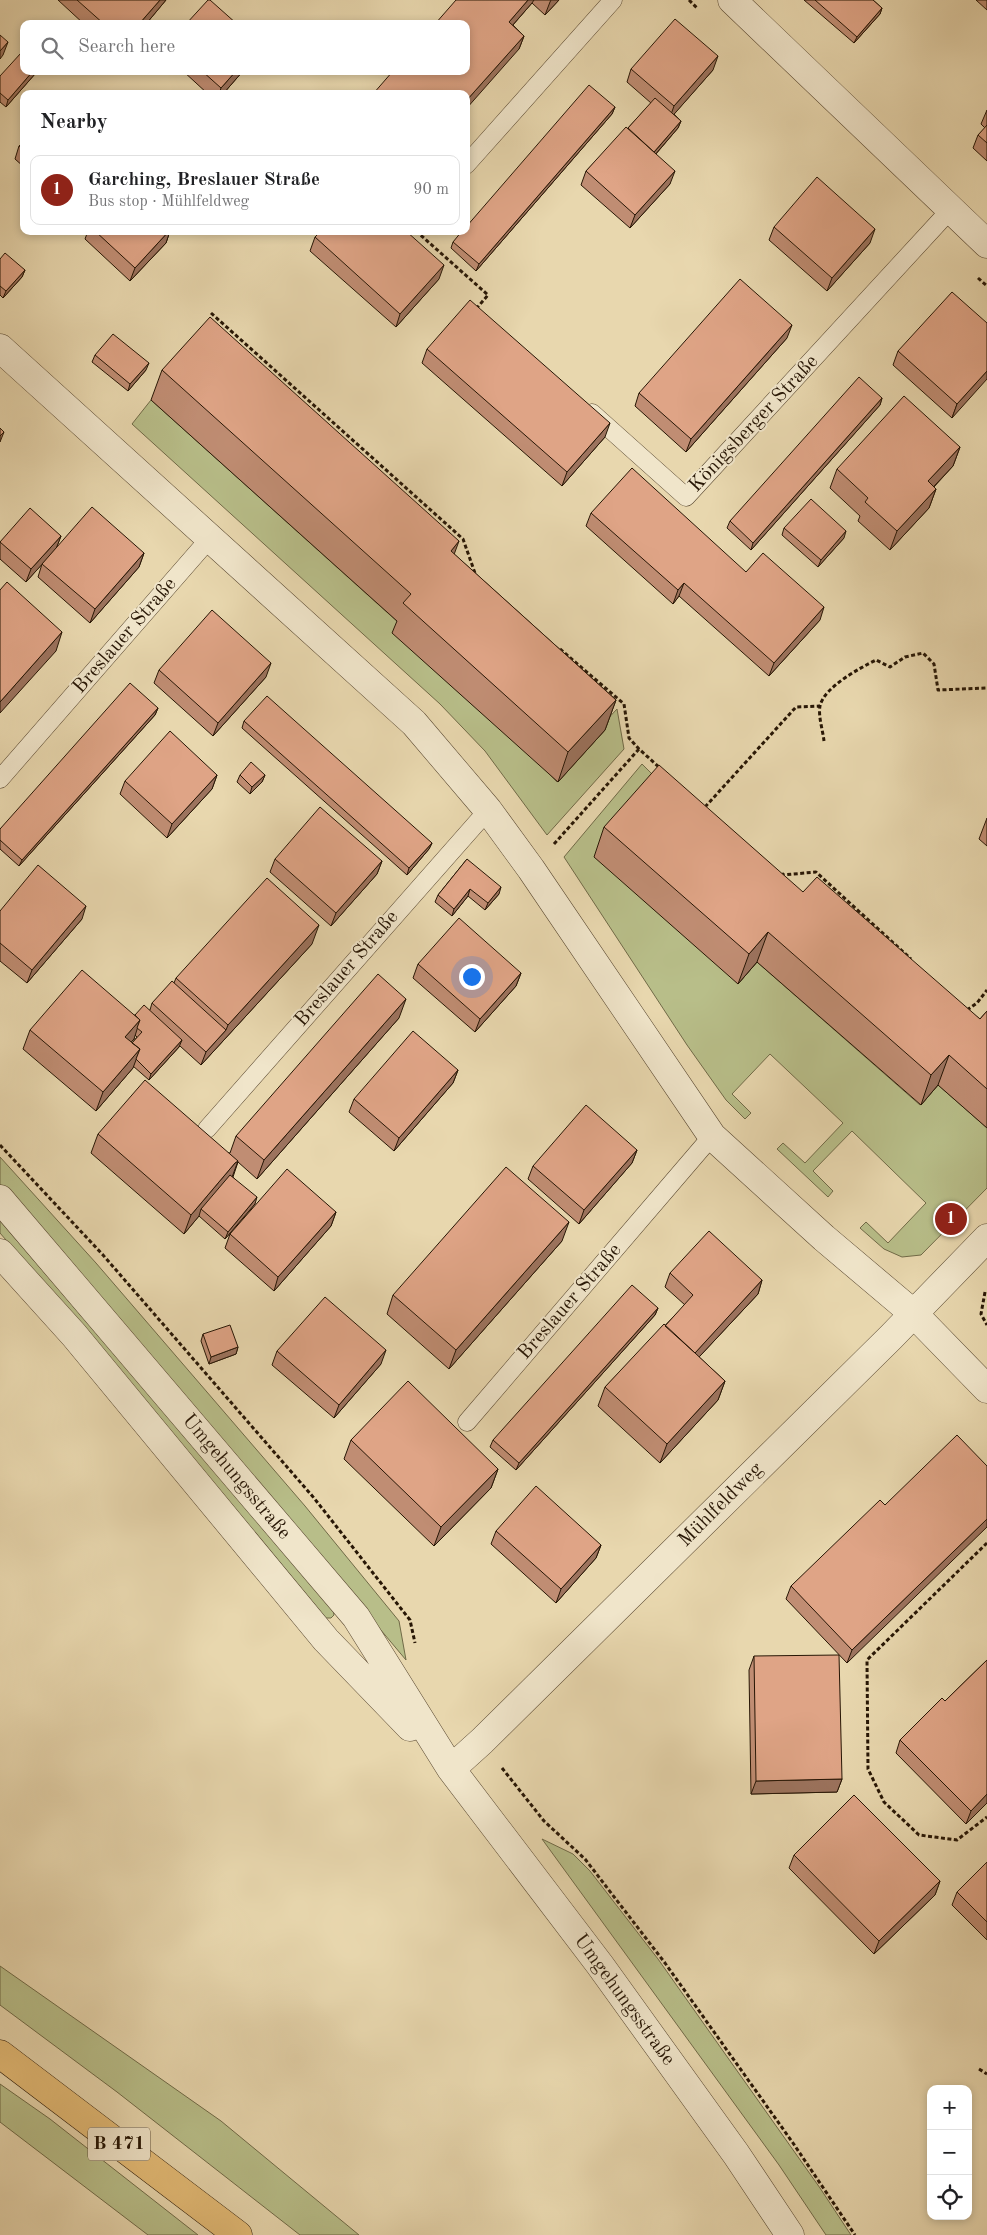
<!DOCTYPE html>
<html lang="en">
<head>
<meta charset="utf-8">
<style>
	:root { --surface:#fff; --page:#f6f6f6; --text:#202124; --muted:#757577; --line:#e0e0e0; --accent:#8f2418 }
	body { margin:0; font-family:"Old Standard TT",serif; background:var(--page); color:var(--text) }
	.controls { position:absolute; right:15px; bottom:15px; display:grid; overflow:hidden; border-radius:10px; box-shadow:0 2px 8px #0003 }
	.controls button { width:45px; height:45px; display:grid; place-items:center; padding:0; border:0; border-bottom:1px solid var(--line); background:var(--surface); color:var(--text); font:25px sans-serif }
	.you { position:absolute; left:471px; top:976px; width:18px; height:18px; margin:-12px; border:4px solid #fff; border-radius:50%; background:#1a73e8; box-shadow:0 0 0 8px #1a73e833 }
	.badge { display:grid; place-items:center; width:32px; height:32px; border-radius:50%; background:var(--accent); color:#fff; font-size:16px; font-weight:700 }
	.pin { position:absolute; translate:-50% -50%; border:2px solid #fff; box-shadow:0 1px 5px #0006 }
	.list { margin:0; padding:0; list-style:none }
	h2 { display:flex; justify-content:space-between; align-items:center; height:65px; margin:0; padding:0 20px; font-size:21px }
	h2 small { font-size:16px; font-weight:400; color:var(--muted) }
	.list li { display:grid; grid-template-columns:32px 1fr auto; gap:15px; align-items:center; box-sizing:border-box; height:70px; margin:0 10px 10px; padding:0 10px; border:1px solid var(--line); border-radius:10px }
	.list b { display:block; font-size:19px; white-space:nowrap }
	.list p { margin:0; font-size:16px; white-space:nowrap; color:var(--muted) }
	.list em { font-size:16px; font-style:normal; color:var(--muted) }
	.icon { flex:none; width:28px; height:28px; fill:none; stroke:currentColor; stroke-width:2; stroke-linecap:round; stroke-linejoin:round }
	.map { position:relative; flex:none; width:987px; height:2235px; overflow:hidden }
	.search { position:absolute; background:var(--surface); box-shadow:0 2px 8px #0003; left:20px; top:20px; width:450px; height:55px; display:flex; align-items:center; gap:12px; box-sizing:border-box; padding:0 18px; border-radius:10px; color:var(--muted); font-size:19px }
	.panel { position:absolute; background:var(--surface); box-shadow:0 2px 8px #0003; left:20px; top:90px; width:450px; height:145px; border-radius:10px }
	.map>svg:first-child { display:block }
	.green { fill:#b8be89; stroke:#706a47 }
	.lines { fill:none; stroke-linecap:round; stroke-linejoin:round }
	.service-casing { stroke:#57462f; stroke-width:19 }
	.minor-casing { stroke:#57462f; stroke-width:29 }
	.primary-casing { stroke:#271605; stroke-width:29 }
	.path { stroke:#271605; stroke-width:3; stroke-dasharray:4 2.5; stroke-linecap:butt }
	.service { stroke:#f0e5ca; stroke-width:18 }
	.minor { stroke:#f0e5ca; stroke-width:28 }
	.primary { stroke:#e4bc77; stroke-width:28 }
	.wall { fill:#c08d73; stroke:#271605; fill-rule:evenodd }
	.shaded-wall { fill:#9c735e; stroke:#271605 }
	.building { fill:#dfa486; stroke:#271605 }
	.labels { text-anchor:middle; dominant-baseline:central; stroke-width:4; stroke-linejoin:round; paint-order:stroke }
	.shield { fill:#f0e5ca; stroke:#635440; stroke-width:1 }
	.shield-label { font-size:19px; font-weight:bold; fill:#271605 }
	.street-label { font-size:20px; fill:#271605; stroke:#f0e5ca }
</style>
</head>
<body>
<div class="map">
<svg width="987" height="2235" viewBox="0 0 987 2235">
	<rect width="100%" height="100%" fill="#e8d7ae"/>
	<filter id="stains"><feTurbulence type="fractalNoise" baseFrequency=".004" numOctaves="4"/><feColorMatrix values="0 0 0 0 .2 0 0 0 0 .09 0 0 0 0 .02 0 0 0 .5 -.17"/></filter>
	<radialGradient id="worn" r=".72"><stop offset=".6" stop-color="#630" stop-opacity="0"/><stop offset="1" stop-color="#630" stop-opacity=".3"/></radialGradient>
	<path class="green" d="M 151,400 L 400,624 L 557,782 L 605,730 L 601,726 L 617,709 L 624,749 L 547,835 L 485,751 L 440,704 L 132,424 Z
		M 642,764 L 660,782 L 738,984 L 757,962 L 920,1105 L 938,1085 L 987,1128 L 987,1188 L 921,1255 L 902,1257 L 884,1249 L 860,1228 L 866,1222 L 888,1243 L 926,1203 L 852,1131 L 813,1171 L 833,1191 L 828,1197 L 777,1149 L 783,1143 L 805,1163 L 843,1123 L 770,1054 L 732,1094 L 751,1113 L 745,1119 L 726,1100 L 687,1045 L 564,857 Z
		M 0,1157 L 96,1263 L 305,1506 L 399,1621 L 406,1660 L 291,1523 L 0,1187 Z
		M 0,1221 L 333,1609 L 334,1615 L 331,1618 L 326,1618 L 179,1441 L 0,1233 Z
		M 542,1839 L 573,1854 L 590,1871 L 658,1959 L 820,2188 L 851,2235 L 826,2235 L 779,2165 Z
		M 0,1966 L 221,2121 L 359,2235 L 300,2235 L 117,2092 L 0,2005 Z
		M 0,2084 L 50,2119 L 198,2235 L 148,2235 L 0,2122 Z"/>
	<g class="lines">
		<defs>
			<path id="service" d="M 466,165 L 613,0
				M 592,413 L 686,497 L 951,209
				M 0,779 L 210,538
				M 207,1129 L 488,810
				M 467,1422 L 712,1136"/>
			<path id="minor" d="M 732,0 L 987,244
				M 0,348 L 414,723 L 488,810 L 531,869 L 712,1136 L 824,1238 L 914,1314 L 987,1389
				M 0,1199 L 356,1617 L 451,1769 L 600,1965 L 736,2154 L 790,2235
				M 0,1253 L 74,1335 L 326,1640 L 410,1727
				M 451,1769 L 482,1741 L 891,1337 L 987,1238"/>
			<path id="primary" d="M 0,2054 L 238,2235"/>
		</defs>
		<use href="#service" class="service-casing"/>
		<use href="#minor" class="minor-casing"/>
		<use href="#primary" class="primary-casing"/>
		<path class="path" d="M 689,0 L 698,9
			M 416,231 L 488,295 L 476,309
			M 978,278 L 987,286
			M 211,313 L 463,539 L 476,576
			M 560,649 L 624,704 L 629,738 L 639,749 L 660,768
			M 824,741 C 823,731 818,716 820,706 C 824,687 860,668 876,660 L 890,667 L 905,657 L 923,653 L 934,664 L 938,690 L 987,688
			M 705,807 L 796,707 L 820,706
			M 554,844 L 639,749
			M 782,873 L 783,875 L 816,872 L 911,959
			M 967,1010 L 977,1003 L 987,990
			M 0,1145 L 103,1255 L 314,1498 L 410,1620 L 415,1643
			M 985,1292 L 981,1314 L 987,1325
			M 987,1543 L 867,1660 L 868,1769 L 884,1802 L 919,1835 L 957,1840 L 987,1817
			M 502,1768 L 544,1821 L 585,1859 L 665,1963 L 793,2143 L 855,2235
			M 979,2069 L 987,2074"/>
		<use href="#service" class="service"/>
		<use href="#minor" class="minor"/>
		<use href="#primary" class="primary"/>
	</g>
	<path class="wall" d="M 58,0 L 166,0 L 146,24 L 84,24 Z
		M 456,0 L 559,0 L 545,15 L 532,3 L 513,25 L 524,36 L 519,49 Z
		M 804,0 L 873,0 L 882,8 L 880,14 L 854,43 Z
		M 976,0 L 987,0 L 987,10 Z
		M 631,69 L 713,70 L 674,114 L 681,121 L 678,128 L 656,154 L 670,184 L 630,228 L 581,185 L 586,171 L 628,128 L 651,103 L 627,82 Z
		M 24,71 L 36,71 L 35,74 L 6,107 L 0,102 L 0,76 Z
		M 183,71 L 243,71 L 223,94 L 208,94 Z
		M 615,107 L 612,114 L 476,271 L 451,248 L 453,242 Z
		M 987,110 L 987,161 L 973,148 L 978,135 L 985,128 L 981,124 Z
		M 24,141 L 24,167 L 15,159 L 19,146 Z
		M 774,227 L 870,243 L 827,291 L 769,240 Z
		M 88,231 L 170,231 L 166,243 L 130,281 L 85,239 Z
		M 315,237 L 439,279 L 396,327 L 310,251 Z
		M 0,259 L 25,270 L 22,277 L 3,298 L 0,295 Z
		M 987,323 L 952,418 L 893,365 L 898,351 Z
		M 787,338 L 686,452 L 635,406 L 639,393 Z
		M 427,349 L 605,437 L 562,486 L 422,363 Z
		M 95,355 L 146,370 L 128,391 L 92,362 Z
		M 162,370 L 454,554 L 616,700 L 605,730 L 558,782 L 392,633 L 397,621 L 151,400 Z
		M 882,398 L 880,405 L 751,550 L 727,528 L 730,521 Z
		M 960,447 L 953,466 L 934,487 L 936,489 L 929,508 L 890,550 L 858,521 L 860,516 L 830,488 L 837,469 Z
		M 591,513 L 746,572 L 820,620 L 769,676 L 679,596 L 673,604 L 586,526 Z
		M 784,528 L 844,538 L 818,567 L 782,535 Z
		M 61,536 L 56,548 L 144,553 L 139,567 L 90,623 L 38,577 L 42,564 L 26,582 L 0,559 L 0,542 Z
		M 159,670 L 266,677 L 213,736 L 154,683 Z
		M 158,708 L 155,715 L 19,866 L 0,849 L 0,829 Z
		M 244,721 L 432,843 L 429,849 L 407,875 L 242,728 Z
		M 217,775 L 212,789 L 167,838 L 120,794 L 125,781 Z
		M 240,775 L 265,775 L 262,782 L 250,794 L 237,782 Z
		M 987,818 L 987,846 L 979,839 Z
		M 604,827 L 803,892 L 980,1019 L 987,1011 L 987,1128 L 938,1085 L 921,1105 L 757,962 L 738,984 L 594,857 Z
		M 275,859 L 382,861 L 377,874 L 331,926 L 270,872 Z
		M 467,859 L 499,894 L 485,910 L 468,896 L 452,916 L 435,902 L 438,895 Z
		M 0,911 L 82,919 L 27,983 L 0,961 Z
		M 312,944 L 201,1065 L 180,1046 L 149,1080 L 133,1066 L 133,1068 L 96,1111 L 23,1049 L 30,1030 L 135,1015 L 150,1010 L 152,1003 L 174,983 L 176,978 ZM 135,1035 L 137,1037 L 132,1043 L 131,1042 L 134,1039 Z
		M 418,964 L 521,973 L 516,986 L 475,1032 L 413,978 Z
		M 399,1018 L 257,1179 L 238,1162 L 233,1177 L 255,1204 L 225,1239 L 199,1216 L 184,1234 L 91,1153 L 98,1134 L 230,1153 L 236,1136 Z
		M 458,1070 L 453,1083 L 394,1151 L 349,1112 L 354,1099 Z
		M 637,1150 L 632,1163 L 579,1224 L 528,1179 L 533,1166 Z
		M 336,1212 L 331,1226 L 274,1291 L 225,1248 L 230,1234 Z
		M 562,1241 L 449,1369 L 387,1314 L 393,1295 Z
		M 670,1273 L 762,1280 L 758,1294 L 699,1357 L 725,1381 L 718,1400 L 660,1463 L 598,1406 L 605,1387 L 685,1305 L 665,1287 Z
		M 658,1308 L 655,1315 L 516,1470 L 490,1447 L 493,1440 Z
		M 203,1334 L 238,1347 L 236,1354 L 209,1364 L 201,1341 Z
		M 277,1351 L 381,1364 L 334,1418 L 272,1365 Z
		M 351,1440 L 498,1469 L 491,1488 L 434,1546 L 344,1459 Z
		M 987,1466 L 847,1663 L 786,1599 L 791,1586 L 885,1505 Z
		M 496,1531 L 601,1545 L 596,1558 L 556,1603 L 491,1544 Z
		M 754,1656 L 842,1779 L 837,1792 L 751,1794 L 749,1670 Z
		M 987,1660 L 987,1803 L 966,1824 L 896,1753 L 900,1740 L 945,1701 Z
		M 794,1855 L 940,1881 L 935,1895 L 874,1954 L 789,1868 Z
		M 987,1862 L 987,1940 L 952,1905 L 957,1892 Z"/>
	<path class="shaded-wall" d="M 160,0 L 166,0 L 146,24 L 139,24 Z
		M 528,0 L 534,0 L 532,3 L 504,35 L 509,22 Z
		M 551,0 L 559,0 L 545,15 L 550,2 Z
		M 882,8 L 880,14 L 854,43 L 857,37 Z
		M 524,36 L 519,49 L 466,109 L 466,101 Z
		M 8,42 L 3,55 L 0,59 L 0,51 Z
		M 718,56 L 713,70 L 669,120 L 674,106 Z
		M 33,71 L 36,71 L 35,74 L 6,107 L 8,100 Z
		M 236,71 L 243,71 L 223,94 L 219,94 L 221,88 Z
		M 615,107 L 612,114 L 476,271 L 479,264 Z
		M 681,121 L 678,128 L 647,164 L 650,157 Z
		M 675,171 L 670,184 L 630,228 L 635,215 Z
		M 875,229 L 870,243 L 827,291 L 832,278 Z
		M 169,231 L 170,231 L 166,243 L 130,281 L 135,268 Z
		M 444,265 L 439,279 L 396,327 L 400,314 Z
		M 25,270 L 22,277 L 3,298 L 6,291 Z
		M 792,325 L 787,338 L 686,452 L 691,439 Z
		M 149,363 L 146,370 L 128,391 L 130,384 Z
		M 987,371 L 987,379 L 952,418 L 957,404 Z
		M 882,398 L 880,405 L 751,550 L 753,543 Z
		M 610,423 L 605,437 L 562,486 L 567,472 Z
		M 4,432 L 0,442 L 0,436 Z
		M 960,447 L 953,466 L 921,500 L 928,481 Z
		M 936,489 L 929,508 L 890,550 L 897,531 Z
		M 846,531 L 844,538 L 818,567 L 821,560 Z
		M 61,536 L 56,549 L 26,582 L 31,569 Z
		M 459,541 L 448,571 L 451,551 Z
		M 144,553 L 139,567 L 90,623 L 95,609 Z
		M 684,583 L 679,596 L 673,604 L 678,590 Z
		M 824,607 L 820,620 L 769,676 L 774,663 Z
		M 62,632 L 56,651 L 0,713 L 0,702 Z
		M 271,663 L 266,677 L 213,736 L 218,723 Z
		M 616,700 L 605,730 L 558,782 L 568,752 Z
		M 158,708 L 155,715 L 19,866 L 22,860 Z
		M 217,775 L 212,789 L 167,838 L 172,824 Z
		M 265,775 L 262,782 L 250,794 L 252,787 Z
		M 432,843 L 429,849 L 407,875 L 409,868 Z
		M 382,861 L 377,874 L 331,926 L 336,913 Z
		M 501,887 L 499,894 L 485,910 L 488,903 Z
		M 470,889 L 468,896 L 452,916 L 454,909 Z
		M 86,906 L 82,919 L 27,983 L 32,970 Z
		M 319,925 L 312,944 L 201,1065 L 206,1052 L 226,1030 L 228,1025 Z
		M 768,932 L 757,962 L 738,984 L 749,954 Z
		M 521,973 L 516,986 L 475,1032 L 480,1019 Z
		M 406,999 L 399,1018 L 257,1179 L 264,1160 Z
		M 140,1020 L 134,1039 L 118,1056 L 125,1037 Z
		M 182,1040 L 179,1047 L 149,1080 L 151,1074 Z
		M 140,1049 L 133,1068 L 96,1111 L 103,1092 Z
		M 949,1055 L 938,1085 L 921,1105 L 931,1075 Z
		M 458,1070 L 453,1083 L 394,1151 L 399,1138 Z
		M 637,1150 L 632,1163 L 579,1224 L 584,1210 Z
		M 238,1161 L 231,1180 L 201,1209 L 199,1216 L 184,1234 L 191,1215 L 235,1163 Z
		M 257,1197 L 255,1204 L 225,1239 L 228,1232 Z
		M 336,1212 L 331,1226 L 274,1291 L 278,1277 Z
		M 569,1222 L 562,1241 L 449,1369 L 456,1350 Z
		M 762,1280 L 758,1294 L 686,1371 L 691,1357 Z
		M 658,1308 L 655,1315 L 516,1470 L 519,1463 Z
		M 238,1347 L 236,1354 L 209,1364 L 211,1357 Z
		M 386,1350 L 381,1364 L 334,1418 L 339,1405 Z
		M 725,1381 L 718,1400 L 660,1463 L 667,1444 Z
		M 498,1469 L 491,1488 L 434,1546 L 441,1527 Z
		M 987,1519 L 987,1527 L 847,1663 L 852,1650 Z
		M 601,1545 L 596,1558 L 556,1603 L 561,1589 Z
		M 842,1779 L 837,1792 L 751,1794 L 756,1781 Z
		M 987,1794 L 987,1803 L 966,1824 L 971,1811 Z
		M 940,1881 L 935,1895 L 874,1954 L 879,1941 Z"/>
	<path class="building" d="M 77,0 L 160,0 L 139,24 L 104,24 Z
		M 208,0 L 210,0 L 237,24 L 186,24 Z
		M 456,0 L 528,0 L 509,22 L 524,36 L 466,101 L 466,94 L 373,94 L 393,71 L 466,71 L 466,24 L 435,24 Z
		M 815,0 L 873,0 L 882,8 L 857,37 Z
		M 675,19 L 718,56 L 674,106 L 631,69 Z
		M 0,35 L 8,42 L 0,51 Z
		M 21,53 L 24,55 L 24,71 L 33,71 L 8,100 L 0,93 L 0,76 Z
		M 202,71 L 236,71 L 221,88 Z
		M 589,85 L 615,107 L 479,264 L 453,242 L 462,231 L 466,231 L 466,227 Z
		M 655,98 L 681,121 L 654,152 L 628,128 Z
		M 987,125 L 987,143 L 978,135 Z
		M 626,127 L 675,171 L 635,215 L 586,171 Z
		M 24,141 L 24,150 L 19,146 Z
		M 817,177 L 875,229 L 832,278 L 774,227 Z
		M 95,231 L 169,231 L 135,268 Z
		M 321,231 L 406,231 L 444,265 L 400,314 L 315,237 Z
		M 5,253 L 25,270 L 6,291 L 0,286 L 0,259 Z
		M 740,279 L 792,325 L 691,439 L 639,393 Z
		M 952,292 L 987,323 L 987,371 L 957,404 L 898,351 Z
		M 470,300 L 610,423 L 567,472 L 427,349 Z
		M 210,317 L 459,541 L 451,551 L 616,700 L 568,752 L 403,603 L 411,594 L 162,370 Z
		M 113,334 L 149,363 L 130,384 L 95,355 Z
		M 859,377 L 882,398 L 753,543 L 730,521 Z
		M 904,396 L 960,447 L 928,481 L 936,489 L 897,531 L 865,502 L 868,498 L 837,469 Z
		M 0,428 L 4,432 L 0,436 Z
		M 632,468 L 746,572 L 763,553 L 824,607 L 774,663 L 684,583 L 678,590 L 591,513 Z
		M 811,499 L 846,531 L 821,560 L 784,528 Z
		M 92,507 L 144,553 L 95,609 L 42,564 Z
		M 30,508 L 61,536 L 31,569 L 0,542 Z
		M 7,582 L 62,632 L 0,702 L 0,590 Z
		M 212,610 L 271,663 L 218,723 L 159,670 Z
		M 130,683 L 158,708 L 22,860 L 0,840 L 0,829 Z
		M 267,696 L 432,843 L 409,868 L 244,721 Z
		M 170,731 L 217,775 L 172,824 L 125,781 Z
		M 251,762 L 265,775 L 252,787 L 240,775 Z
		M 659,765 L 803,892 L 817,877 L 980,1019 L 987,1011 L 987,1089 L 949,1055 L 931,1075 L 768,932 L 749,954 L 604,827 Z
		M 320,807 L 382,861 L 336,913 L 275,859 Z
		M 467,859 L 501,887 L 488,903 L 470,889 L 454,909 L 438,895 Z
		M 38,865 L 86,906 L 32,970 L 0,943 L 0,911 Z
		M 267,878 L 319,925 L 228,1025 L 176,978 Z
		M 459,918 L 521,973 L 480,1019 L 418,964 Z
		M 82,970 L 140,1020 L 125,1037 L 140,1049 L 103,1092 L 30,1030 Z
		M 378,974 L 406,999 L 264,1160 L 236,1136 Z
		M 172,981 L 226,1030 L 206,1052 L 152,1003 Z
		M 144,1005 L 182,1040 L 151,1074 L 136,1059 L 140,1049 L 132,1043 L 142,1032 L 137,1028 L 140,1020 L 135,1015 Z
		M 413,1031 L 458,1070 L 399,1138 L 354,1099 Z
		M 145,1080 L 238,1161 L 235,1163 L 191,1215 L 98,1134 Z
		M 586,1105 L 637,1150 L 584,1210 L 533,1166 Z
		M 506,1167 L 569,1222 L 456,1350 L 393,1295 Z
		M 287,1169 L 336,1212 L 278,1277 L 230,1234 Z
		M 230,1175 L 257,1197 L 228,1232 L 201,1209 Z
		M 709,1231 L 762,1280 L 695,1353 L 665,1326 L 693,1295 L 670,1273 Z
		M 632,1285 L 658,1308 L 519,1463 L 493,1440 Z
		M 325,1297 L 386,1350 L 339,1405 L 277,1351 Z
		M 664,1324 L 725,1381 L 667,1444 L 605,1387 Z
		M 230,1325 L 238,1347 L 211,1357 L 203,1334 Z
		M 408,1381 L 498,1469 L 441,1527 L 351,1440 Z
		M 957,1435 L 987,1466 L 987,1519 L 852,1650 L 791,1586 L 880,1500 L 885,1505 Z
		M 536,1486 L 601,1545 L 561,1589 L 496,1531 Z
		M 839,1655 L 842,1779 L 756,1781 L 754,1656 Z
		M 987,1660 L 987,1794 L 971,1811 L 900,1740 L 942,1698 L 945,1701 Z
		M 854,1795 L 940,1881 L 879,1941 L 794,1855 Z
		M 987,1862 L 987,1922 L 957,1892 Z"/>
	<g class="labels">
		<rect class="shield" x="88" y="2127.5" width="62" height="33" rx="4"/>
		<g class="shield-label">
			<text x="119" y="2144">B 471</text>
		</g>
		<g class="street-label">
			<text transform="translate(754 424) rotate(-47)">Königsberger Straße</text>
			<text transform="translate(125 636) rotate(-49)">Breslauer Straße</text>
			<text transform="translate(347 969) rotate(-49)">Breslauer Straße</text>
			<text transform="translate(570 1302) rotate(-49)">Breslauer Straße</text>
			<text transform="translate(236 1477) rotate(50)">Umgehungsstraße</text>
			<text transform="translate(721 1505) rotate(-45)">Mühlfeldweg</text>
			<text transform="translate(624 2000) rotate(54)">Umgehungsstraße</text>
		</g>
	</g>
	<rect width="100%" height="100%" filter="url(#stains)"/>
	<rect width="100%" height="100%" fill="url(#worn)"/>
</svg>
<div class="controls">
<button>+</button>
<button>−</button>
<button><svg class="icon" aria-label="locate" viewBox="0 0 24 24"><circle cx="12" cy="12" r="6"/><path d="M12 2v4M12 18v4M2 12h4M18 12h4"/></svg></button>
</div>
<div class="you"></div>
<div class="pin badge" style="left:951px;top:1219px">1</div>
<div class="search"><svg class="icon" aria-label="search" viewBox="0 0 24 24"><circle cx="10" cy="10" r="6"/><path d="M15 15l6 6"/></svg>Search here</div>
<section class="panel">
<h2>Nearby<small></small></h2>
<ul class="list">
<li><span class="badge">1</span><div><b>Garching, Breslauer Straße</b><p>Bus stop · Mühlfeldweg</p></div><em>90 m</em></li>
</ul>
</section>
</div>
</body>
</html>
